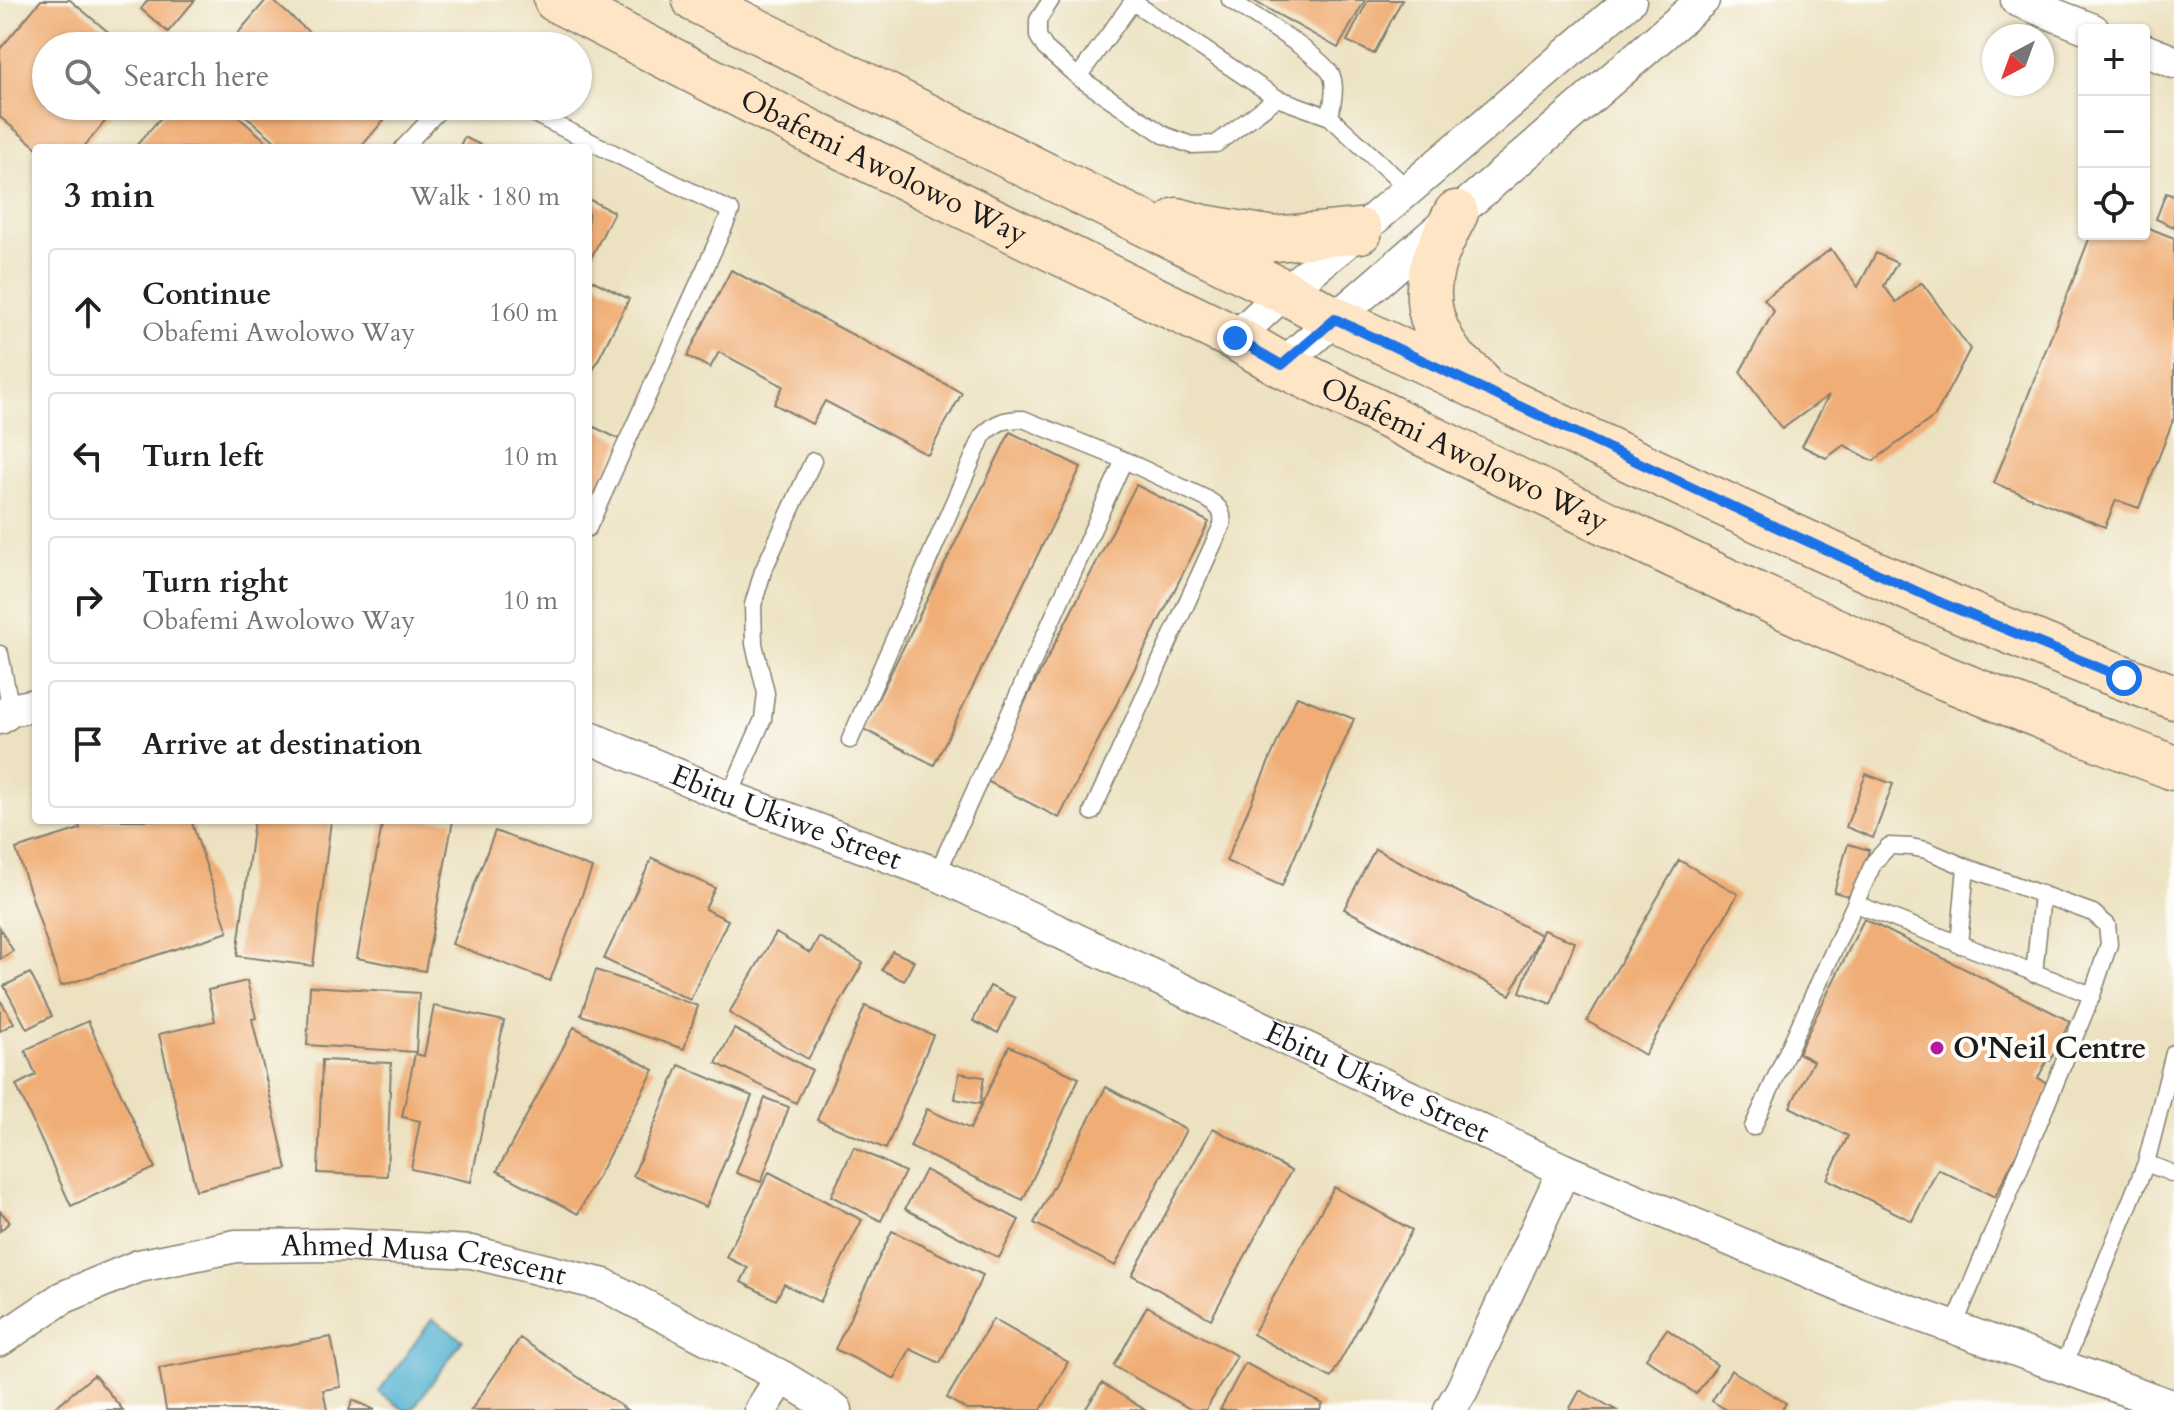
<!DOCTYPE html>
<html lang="en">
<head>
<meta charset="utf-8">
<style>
	:root { --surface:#fff; --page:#f2f2f2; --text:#202124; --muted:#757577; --line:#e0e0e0 }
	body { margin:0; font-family:Cardo,serif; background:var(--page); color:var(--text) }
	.controls { position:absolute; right:24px; top:24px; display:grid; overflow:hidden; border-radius:8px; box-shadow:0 2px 6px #0004 }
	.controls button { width:72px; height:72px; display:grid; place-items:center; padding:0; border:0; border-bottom:2px solid var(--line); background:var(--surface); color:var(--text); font:40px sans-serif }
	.compass { position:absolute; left:1982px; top:24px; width:72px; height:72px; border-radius:50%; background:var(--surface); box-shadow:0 2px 6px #0004; rotate:221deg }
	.stop { position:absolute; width:24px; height:24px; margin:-18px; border:6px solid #1a73e8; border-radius:50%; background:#fff }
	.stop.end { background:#1a73e8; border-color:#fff; box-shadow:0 2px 8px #0008 }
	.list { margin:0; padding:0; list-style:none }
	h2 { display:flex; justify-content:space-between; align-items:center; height:104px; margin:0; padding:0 32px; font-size:34px }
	h2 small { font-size:26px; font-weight:400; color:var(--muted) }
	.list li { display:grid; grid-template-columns:52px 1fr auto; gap:24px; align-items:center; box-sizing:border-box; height:128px; margin:0 16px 16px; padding:0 16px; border:2px solid var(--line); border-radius:8px }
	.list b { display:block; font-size:30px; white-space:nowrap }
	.list p { margin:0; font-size:26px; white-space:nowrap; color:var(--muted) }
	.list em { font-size:26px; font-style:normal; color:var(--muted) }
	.icon { flex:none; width:44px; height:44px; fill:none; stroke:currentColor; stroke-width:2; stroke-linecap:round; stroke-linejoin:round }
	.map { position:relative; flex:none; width:2174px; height:1410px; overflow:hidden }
	.search { position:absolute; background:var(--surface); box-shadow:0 2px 6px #0004; left:32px; top:32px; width:560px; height:88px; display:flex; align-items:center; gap:20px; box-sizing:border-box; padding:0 28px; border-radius:44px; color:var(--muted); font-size:30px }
	.panel { position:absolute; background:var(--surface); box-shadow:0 2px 6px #0004; left:32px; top:144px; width:560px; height:680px; border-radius:8px }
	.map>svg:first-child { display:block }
	.water { fill:#54b4d2; stroke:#386877; stroke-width:2 }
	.building { fill:#f0ad75 }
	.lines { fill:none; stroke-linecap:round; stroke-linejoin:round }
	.lane-casing { stroke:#847e6e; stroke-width:19 }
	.street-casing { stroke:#847e6e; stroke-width:35 }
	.secondary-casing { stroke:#847e6e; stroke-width:47 }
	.lane { stroke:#fff; stroke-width:16 }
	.street { stroke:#fff; stroke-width:32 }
	.secondary { stroke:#fee5c5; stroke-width:44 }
	.route { stroke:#1a73e8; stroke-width:10 }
	.poi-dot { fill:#b5179e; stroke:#fdfcf7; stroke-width:3 }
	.labels { text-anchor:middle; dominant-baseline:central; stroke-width:8; stroke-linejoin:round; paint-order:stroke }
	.street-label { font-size:30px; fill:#1c1c1c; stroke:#fdfcf7 }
	.poi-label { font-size:30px; font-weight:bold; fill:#1c1c1c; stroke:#fdfcf7; text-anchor:start }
</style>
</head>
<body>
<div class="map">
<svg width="2174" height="1410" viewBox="0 0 2174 1410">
	<rect width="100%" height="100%" fill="#fdfcf7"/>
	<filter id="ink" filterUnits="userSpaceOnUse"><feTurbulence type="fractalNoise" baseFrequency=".0125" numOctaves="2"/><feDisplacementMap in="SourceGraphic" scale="16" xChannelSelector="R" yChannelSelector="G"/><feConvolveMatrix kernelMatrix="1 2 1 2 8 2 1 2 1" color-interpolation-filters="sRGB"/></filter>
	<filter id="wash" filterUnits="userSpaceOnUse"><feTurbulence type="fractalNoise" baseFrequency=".006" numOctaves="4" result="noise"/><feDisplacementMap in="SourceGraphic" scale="32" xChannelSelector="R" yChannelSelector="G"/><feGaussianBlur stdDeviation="1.8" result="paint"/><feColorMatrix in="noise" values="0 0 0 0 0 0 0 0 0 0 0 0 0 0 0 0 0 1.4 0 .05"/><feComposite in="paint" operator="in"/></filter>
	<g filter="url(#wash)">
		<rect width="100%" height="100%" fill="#ece1c0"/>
		<path class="water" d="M 432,1319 L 463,1340 L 412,1410 L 404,1410 L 379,1392 Z"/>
		<g id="blocks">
			<path class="building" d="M 41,0 L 70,0 L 125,46 L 46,46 L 46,106 L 118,106 L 83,148 L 37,148 L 0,117 L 0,49 Z
				M 148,0 L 195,0 L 168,32 L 141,9 Z
				M 266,0 L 272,0 L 325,46 L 227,46 Z
				M 1252,0 L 1365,0 L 1338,48 Z
				M 1368,0 L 1402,0 L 1374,54 L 1347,41 Z
				M 171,106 L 226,106 L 274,148 L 134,148 Z
				M 234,106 L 396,106 L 360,148 L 283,148 Z
				M 464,137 L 487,148 L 459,148 Z
				M 2166,193 L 2174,196 L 2174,227 L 2156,219 Z
				M 588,199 L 614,212 L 588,264 Z
				M 2144,226 L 2174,238 L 2174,418 L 2139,508 L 2116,500 L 2105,527 L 1994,483 L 2091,234 L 2144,234 Z
				M 1831,249 L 1858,287 L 1876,253 L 1897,263 L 1884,286 L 1896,302 L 1921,283 L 1923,284 L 1970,349 L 1935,416 L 1873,461 L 1844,445 L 1826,458 L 1802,446 L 1829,395 L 1782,429 L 1740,372 L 1774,311 L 1764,299 Z
				M 731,270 L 962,393 L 928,455 L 825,401 L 812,424 L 774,404 L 783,386 L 719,352 L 710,368 L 687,356 Z
				M 588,278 L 629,299 L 588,380 Z
				M 588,424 L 621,440 L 588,507 Z
				M 1010,432 L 1081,467 L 934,765 L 863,729 Z
				M 1136,485 L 1209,522 L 1059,818 L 985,780 Z
				M 1297,696 L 1354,719 L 1282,886 L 1226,861 Z
				M 1866,774 L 1893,784 L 1873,838 L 1846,827 Z
				M 90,820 L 191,820 L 228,932 L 61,986 L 16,849 L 80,829 L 79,824 Z
				M 254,820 L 331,820 L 313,966 L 237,956 Z
				M 383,820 L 453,820 L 425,971 L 357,958 Z
				M 495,831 L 592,868 L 550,981 L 452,944 Z
				M 1848,844 L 1869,850 L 1855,898 L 1834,892 Z
				M 1375,849 L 1541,935 L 1510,995 L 1344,909 Z
				M 652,858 L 715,888 L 705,909 L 728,920 L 690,1000 L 604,959 Z
				M 1679,860 L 1738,894 L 1645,1055 L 1587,1021 Z
				M 1864,919 L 2070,1021 L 2050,1061 L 2047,1060 L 2038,1078 L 2051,1085 L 1995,1197 L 1938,1169 L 1912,1221 L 1827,1179 L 1848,1136 L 1790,1107 L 1813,1061 L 1798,1053 Z
				M 0,928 L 13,951 L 0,959 Z
				M 1543,930 L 1575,942 L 1551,1004 L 1520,992 Z
				M 776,933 L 810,953 L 819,937 L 863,963 L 808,1059 L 729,1013 Z
				M 892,951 L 914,961 L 904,981 L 882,970 Z
				M 596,970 L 698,1006 L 684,1049 L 581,1015 Z
				M 30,973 L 52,1016 L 27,1029 L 4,986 Z
				M 247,981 L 256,1018 L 252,1019 L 287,1169 L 196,1190 L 159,1034 L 215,1021 L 208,990 Z
				M 310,986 L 419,993 L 416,1052 L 307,1045 Z
				M 990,986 L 1015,998 L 998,1033 L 973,1021 Z
				M 0,1000 L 14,1023 L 0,1031 Z
				M 434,1006 L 504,1021 L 471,1182 L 411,1169 L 420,1121 L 402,1117 L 415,1054 L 424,1056 Z
				M 865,1006 L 933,1035 L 886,1149 L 817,1120 Z
				M 88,1021 L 155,1168 L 71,1206 L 16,1085 L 36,1075 L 25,1050 Z
				M 574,1027 L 654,1070 L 578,1214 L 497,1171 Z
				M 734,1029 L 812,1070 L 796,1103 L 716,1063 Z
				M 1009,1046 L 1079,1078 L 1023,1200 L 910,1147 L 927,1109 L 970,1129 Z
				M 322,1060 L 391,1063 L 387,1176 L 318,1173 Z
				M 679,1065 L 752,1096 L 706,1207 L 633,1176 Z
				M 959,1073 L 984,1077 L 980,1104 L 955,1099 Z
				M 1106,1087 L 1186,1130 L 1115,1266 L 1034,1223 Z
				M 765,1098 L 789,1107 L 761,1182 L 736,1173 Z
				M 1213,1128 L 1291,1171 L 1211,1319 L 1132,1275 Z
				M 854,1147 L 905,1172 L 881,1221 L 831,1196 Z
				M 925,1170 L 1019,1220 L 999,1258 L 905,1209 Z
				M 769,1172 L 862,1220 L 820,1302 L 784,1284 L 776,1300 L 741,1282 L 748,1268 L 726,1257 Z
				M 1334,1187 L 1412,1230 L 1331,1378 L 1253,1334 Z
				M 0,1211 L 10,1222 L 0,1231 Z
				M 892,1231 L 983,1275 L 940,1363 L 910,1349 L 895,1379 L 835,1349 Z
				M 1147,1306 L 1237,1356 L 1206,1410 L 1192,1410 L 1114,1366 Z
				M 993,1319 L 1068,1362 L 1041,1410 L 967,1410 L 947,1398 Z
				M 1667,1329 L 1717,1365 L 1696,1394 L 1646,1358 Z
				M 331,1337 L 341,1387 L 323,1390 L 327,1410 L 166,1410 L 159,1368 Z
				M 520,1338 L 627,1410 L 471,1410 Z
				M 1245,1363 L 1323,1404 L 1320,1410 L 1220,1410 Z
				M 1731,1370 L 1786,1403 L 1782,1410 L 1727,1410 L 1712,1401 Z
				M 94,1375 L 123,1410 L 52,1410 Z
				M 1102,1383 L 1145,1410 L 1085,1410 Z
				M 1580,1390 L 1616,1410 L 1569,1410 Z
				M 353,1400 L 375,1410 L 349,1410 Z"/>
		</g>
	</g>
	<g filter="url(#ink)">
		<use href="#blocks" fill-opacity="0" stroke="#847e6e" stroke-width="2"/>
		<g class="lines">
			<defs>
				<path id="lane" d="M 1051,0 L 1038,20 L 1038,36 L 1045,48 L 1078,77 L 1164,135 L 1191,145 L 1216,144 L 1277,98 L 1330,117 L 1408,189
					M 1230,0 C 1252,15 1319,54 1331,74 C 1337,86 1332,105 1330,117
					M 1133,2 L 1277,98
					M 1078,77 L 1134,0
					M 518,106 L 731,211 L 588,528
					M 403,148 L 443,106
					M 0,654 L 11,710
					M 850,740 L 983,435 C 996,422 1005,419 1023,419 L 1124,460 L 1207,499 C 1218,506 1224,511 1222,525 L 1092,812
					M 729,797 L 763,719 L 766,693 L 754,644 L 753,605 L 763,571 L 813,461
					M 937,874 L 1124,460
					M 1856,904 L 2092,995
					M 1959,945 L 1966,867
					M 2034,974 L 2042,894
					M 1753,1127 L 1874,862 L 1889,846 L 1911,847 L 1926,850 L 1966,867 L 2093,913 L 2107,925 L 2109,944 L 2092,995 L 1954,1326
					M 2146,1163 L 2174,1174
					M 2063,1368 L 2146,1163 L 2174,1053"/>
				<g id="street">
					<path d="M 2017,0 L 2093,30"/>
					<path d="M 2144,50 L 2174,62"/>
					<path d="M 1235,338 L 1285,292 L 1360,231 L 1630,0"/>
					<path d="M 1282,365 L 1703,0"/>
					<path d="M 0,718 L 11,710 L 36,705"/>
					<path id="s1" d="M 588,737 L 729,797 L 937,874 L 1564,1170 L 1858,1293 L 2174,1407"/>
					<path id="s2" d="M 0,1340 L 62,1298 L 139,1266 L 236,1246 L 341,1245 L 472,1252 L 604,1285 L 782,1377 L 836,1410"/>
					<path d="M 761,1410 L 782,1377"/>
					<path d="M 1450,1410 L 1462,1390 L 1564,1170"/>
				</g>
				<g id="secondary">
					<path id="s3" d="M 556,0 L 813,133 L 1235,338 L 1282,365 C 1480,461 1676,560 1877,649 C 1974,692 2074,729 2174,768"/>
					<path d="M 695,0 L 1084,194 L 1285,292 L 1335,319 C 1612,450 1887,589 2174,697"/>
					<path d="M 1456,213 C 1433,257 1415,295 1443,342 C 1446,348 1449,353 1453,358 C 1461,365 1469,372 1477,379"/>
					<path d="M 1177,220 L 1203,227 L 1274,239 L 1360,231"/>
				</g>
			</defs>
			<use href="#lane" class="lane-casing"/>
			<use href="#street" class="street-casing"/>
			<use href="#secondary" class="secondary-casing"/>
			<use href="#lane" class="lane"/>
			<use href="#street" class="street"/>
			<use href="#secondary" class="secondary"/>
		</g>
	</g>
	<g class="lines" filter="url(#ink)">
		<path class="route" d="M 1235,338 L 1282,365 L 1335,319 L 1752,516 L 1942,603 L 2124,678"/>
	</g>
	<circle class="poi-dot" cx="1937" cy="1048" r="8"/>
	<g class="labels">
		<g class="street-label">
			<text stroke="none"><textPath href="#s3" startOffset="368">Obafemi Awolowo Way</textPath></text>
			<text stroke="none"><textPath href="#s3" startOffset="1016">Obafemi Awolowo Way</textPath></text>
			<text stroke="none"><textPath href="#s1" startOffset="214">Ebitu Ukiwe Street</textPath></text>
			<text stroke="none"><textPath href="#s1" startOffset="862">Ebitu Ukiwe Street</textPath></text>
			<text stroke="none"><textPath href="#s2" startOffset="446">Ahmed Musa Crescent</textPath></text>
		</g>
		<g class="poi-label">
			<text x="1953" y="1048">O'Neil Centre</text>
		</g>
	</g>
</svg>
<div class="controls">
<button>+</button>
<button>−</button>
<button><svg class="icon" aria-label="locate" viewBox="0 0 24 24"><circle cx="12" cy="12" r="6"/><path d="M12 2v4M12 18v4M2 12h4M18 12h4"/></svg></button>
</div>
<svg class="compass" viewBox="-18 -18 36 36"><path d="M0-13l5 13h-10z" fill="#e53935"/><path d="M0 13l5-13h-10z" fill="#757577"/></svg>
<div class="stop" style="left:2124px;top:678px"></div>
<div class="stop end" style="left:1235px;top:338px"></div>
<div class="search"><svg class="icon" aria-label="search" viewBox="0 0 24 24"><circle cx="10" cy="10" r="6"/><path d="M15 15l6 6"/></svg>Search here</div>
<section class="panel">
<h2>3 min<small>Walk · 180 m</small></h2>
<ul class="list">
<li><svg class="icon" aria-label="ahead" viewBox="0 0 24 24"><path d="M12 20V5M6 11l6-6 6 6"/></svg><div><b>Continue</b><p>Obafemi Awolowo Way</p></div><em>160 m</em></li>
<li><svg class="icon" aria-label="left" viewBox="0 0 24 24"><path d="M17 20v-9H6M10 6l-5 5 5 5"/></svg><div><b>Turn left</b></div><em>10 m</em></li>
<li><svg class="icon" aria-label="right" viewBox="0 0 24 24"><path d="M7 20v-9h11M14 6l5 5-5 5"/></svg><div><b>Turn right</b><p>Obafemi Awolowo Way</p></div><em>10 m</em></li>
<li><svg class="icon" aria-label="arrive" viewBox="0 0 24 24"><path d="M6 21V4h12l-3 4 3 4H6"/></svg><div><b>Arrive at destination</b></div></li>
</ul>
</section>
</div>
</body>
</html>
